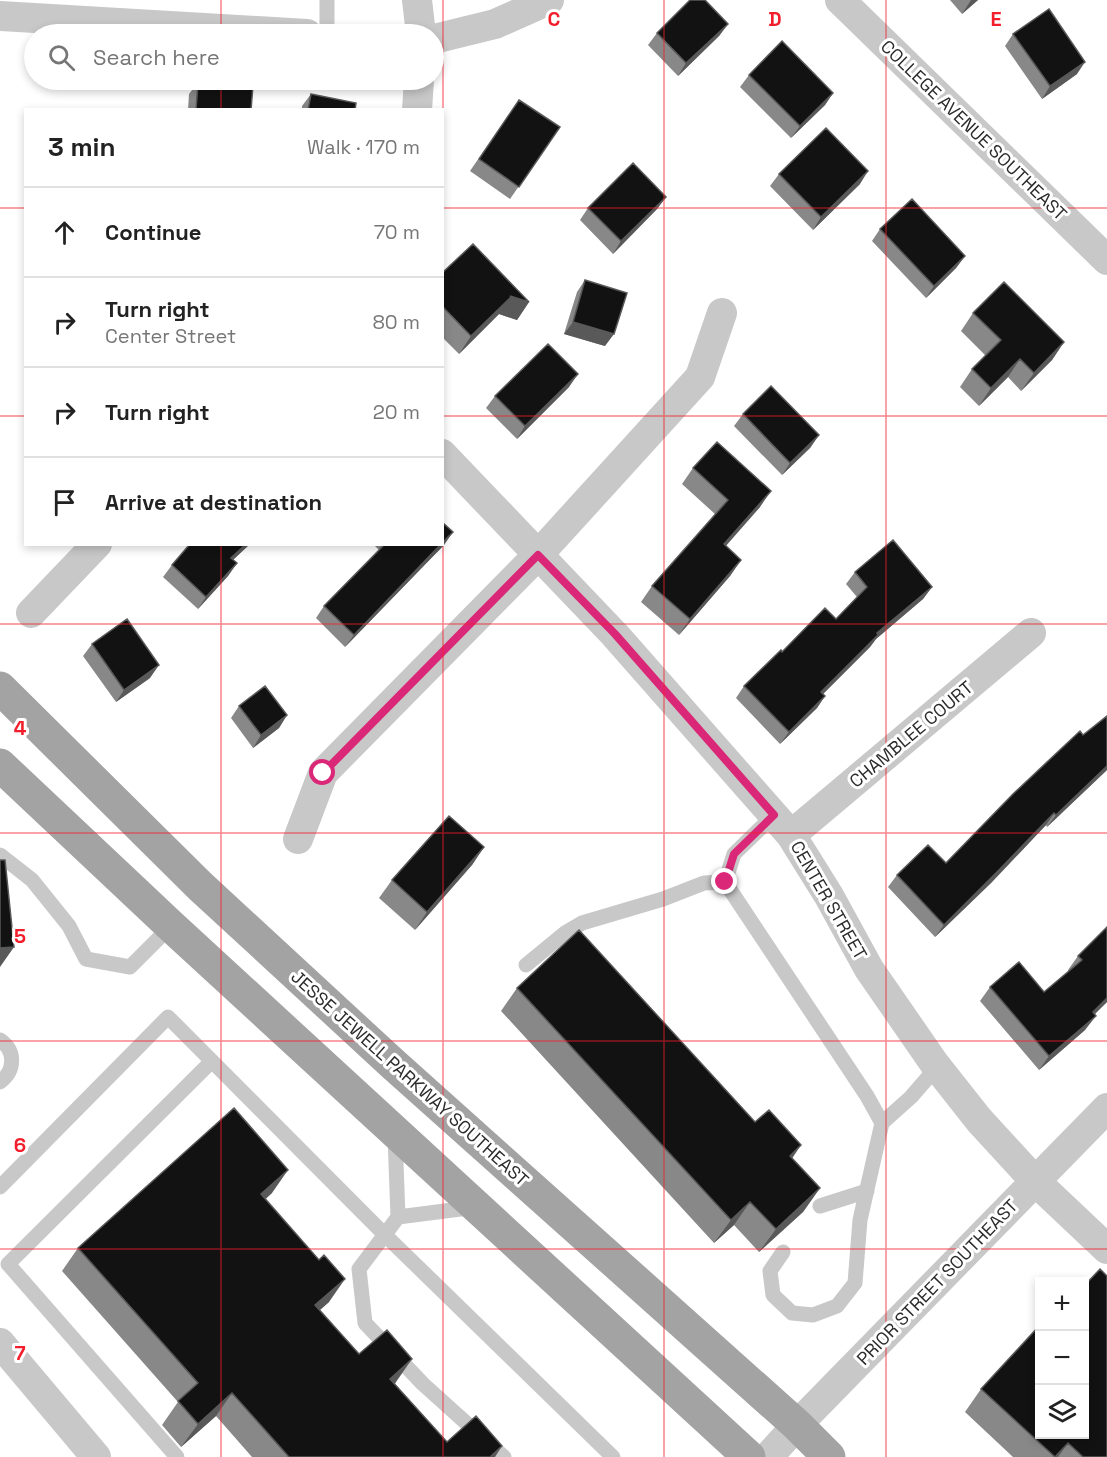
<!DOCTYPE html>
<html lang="en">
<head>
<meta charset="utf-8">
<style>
	:root { --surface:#fff; --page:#f2f2f2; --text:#222; --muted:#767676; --line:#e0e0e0 }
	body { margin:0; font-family:"Space Grotesk",sans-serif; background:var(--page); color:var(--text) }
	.controls { position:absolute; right:18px; bottom:18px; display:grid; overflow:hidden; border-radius:0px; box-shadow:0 3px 9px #0003 }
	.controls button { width:54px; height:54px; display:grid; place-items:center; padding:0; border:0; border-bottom:2px solid var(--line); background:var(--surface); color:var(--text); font:30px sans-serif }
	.stop { position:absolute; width:18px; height:18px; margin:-14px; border:4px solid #db2777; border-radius:50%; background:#fff }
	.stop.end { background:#db2777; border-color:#fff; box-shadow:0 2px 6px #0008 }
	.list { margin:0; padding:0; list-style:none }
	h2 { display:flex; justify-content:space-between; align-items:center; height:78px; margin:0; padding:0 24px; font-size:26px }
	h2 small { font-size:20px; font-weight:400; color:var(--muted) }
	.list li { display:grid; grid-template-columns:39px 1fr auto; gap:18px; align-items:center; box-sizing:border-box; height:90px; padding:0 24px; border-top:2px solid var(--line) }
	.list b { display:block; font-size:22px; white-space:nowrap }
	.list p { margin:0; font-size:20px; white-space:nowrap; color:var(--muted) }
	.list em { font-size:20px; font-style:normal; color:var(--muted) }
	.icon { flex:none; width:33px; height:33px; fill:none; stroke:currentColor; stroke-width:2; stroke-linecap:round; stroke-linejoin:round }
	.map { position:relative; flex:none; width:1107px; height:1457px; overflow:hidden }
	.search { position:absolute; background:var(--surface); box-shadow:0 3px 9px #0003; left:24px; top:24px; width:420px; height:66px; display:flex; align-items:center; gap:15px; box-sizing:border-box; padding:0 21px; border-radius:33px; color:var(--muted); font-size:22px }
	.panel { position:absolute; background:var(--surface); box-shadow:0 3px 9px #0003; left:24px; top:108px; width:420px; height:438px; border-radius:0px }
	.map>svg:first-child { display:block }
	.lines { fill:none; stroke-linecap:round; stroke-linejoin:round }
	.service { stroke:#c8c8c8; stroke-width:15 }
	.minor { stroke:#c8c8c8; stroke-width:30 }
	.primary { stroke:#a3a3a3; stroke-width:33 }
	.wall { fill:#888 }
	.shaded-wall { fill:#595959 }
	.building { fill:#121212; stroke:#595959; stroke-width:1.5 }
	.route { stroke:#db2777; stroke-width:8 }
	.grid { fill:none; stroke:#f21e2b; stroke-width:1.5; stroke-opacity:0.55 }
	.labels { text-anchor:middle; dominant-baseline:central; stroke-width:6; stroke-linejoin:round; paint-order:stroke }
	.street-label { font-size:18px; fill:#2b2b2b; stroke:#fff }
	.grid-label { font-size:20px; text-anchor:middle; font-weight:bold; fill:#f21e2b; stroke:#fff; stroke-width:6; stroke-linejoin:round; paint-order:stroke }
</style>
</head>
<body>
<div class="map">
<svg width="1107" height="1457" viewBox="0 0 1107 1457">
	<rect width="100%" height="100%" fill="#fff"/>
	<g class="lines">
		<path class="service" d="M 327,34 L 327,0
			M 774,815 L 734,854 L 725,882 L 867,1096 L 882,1123 L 911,1097 L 937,1067
			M 0,855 L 32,880 L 69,926 L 86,959 L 130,967 L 171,926
			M 526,965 L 565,933 L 582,923 L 663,899 L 704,883 L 725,882
			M 0,1040 C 16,1051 15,1071 0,1082
			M 395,1136 L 398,1217 L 476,1207
			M 0,1187 L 168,1017 L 385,1235 L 613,1457
			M 820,1206 L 867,1191
			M 398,1217 L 359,1269 L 365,1323 L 423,1384 L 504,1457
			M 783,1252 L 770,1271 L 773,1295 L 792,1313 L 813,1315 L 837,1306 L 855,1283 L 860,1220 L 882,1123
			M 177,1457 L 8,1264 L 212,1061"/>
		<path class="minor" d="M 417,0 L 421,34
			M 840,0 L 1107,260
			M 0,16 L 307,34
			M 434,39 L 495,24 L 549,0
			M 417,110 L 419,80
			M 442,454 L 615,635 L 791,835 L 829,896 L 869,969 L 934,1063 L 979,1120 L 1035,1181 L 1107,1249
			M 31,613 L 97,544
			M 791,835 L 1031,633
			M 298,839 L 323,773 L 538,555 L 700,377 L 722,313
			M 0,1343 L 96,1457
			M 768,1457 L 797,1425 L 1107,1108"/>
		<path class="primary" d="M 0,688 L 200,886 L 393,1064 L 797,1425 L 829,1457
			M 0,765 L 171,926 L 749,1457"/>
	</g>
	<path class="wall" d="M 950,0 L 978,0 L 962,14 Z
		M 728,24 L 719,36 L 678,76 L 648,45 L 657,33 Z
		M 1013,34 L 1077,74 L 1042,99 L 1005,46 Z
		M 749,75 L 833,93 L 825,105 L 791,138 L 740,87 Z
		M 198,82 L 251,110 L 188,110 L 189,94 Z
		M 311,94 L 355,110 L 302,110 L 302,106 Z
		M 519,100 L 560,127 L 510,199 L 470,171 Z
		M 779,174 L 860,184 L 813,230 L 770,186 Z
		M 666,197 L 657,209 L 613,254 L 580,220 L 588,208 Z
		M 880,229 L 965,256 L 956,268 L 926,298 L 872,241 Z
		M 442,273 L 529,302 L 517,320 L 499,314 L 459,354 L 442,337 Z
		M 585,280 L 605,346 L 564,334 L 577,292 Z
		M 973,313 L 1064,342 L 1052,360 L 1021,391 L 1008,377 L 979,406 L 960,387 L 972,369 L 986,356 L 961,331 Z
		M 569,387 L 517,439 L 486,408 L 495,396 Z
		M 743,414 L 819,435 L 810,448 L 782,475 L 734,426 Z
		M 693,468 L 760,507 L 726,546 L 741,560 L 730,576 L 679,635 L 641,602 L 652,586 L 715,514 L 682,484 Z
		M 190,544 L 250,544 L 233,560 L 237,563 L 228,576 L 198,609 L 163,577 L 172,565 Z
		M 373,544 L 444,545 L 345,647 L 316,618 L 324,606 L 379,550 Z
		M 855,572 L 932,587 L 923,599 L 876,639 L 870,647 L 823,694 L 825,696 L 817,708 L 780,744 L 736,698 L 744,686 L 782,652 L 836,619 L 857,597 L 846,584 Z
		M 92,644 L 150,678 L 116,702 L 83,656 Z
		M 239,706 L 287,715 L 279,728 L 253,748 L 231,718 Z
		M 1107,770 L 1047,827 L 1046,825 L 991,883 L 935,937 L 888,887 L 897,875 L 946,863 Z
		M 484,847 L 472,865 L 415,930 L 379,898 L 392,880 Z
		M 1107,927 L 1107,1002 L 1094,1014 L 1085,1030 L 1039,1070 L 980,1001 L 990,987 L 1044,992 L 1069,972 L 1068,970 L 1078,956 Z
		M 517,988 L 755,1122 L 792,1159 L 820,1188 L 803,1212 L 759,1252 L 734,1225 L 714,1243 L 501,1011 Z
		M 272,1193 L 265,1199 L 329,1302 L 320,1310 L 359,1354 L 396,1382 L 395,1384 L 447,1442 L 495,1457 L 252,1457 L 216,1416 L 181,1447 L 162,1425 L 178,1402 L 62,1271 L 78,1248 Z
		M 981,1389 L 1084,1434 L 1107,1457 L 1013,1457 L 965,1412 Z"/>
	<path class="shaded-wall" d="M 971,0 L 978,0 L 962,14 Z
		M 728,24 L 719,36 L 678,76 L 686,63 Z
		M 1085,62 L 1077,74 L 1042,99 L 1050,86 Z
		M 833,93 L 825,105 L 791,138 L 800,126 Z
		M 868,171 L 860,184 L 813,230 L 821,217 Z
		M 666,197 L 657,209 L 613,254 L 621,241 Z
		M 965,256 L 956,268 L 926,298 L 934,286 Z
		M 510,296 L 529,302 L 517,320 L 499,314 L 459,354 L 471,336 Z
		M 573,322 L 614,334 L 605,346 L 564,334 Z
		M 1064,342 L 1052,360 L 1021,391 L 1034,373 Z
		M 1020,359 L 1008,377 L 979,406 L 991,388 Z
		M 578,374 L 569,387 L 517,439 L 525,426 Z
		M 819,435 L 810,448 L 782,475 L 790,463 Z
		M 771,491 L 760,507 L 713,560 L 724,544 Z
		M 453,532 L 444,545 L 345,647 L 354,635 L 441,544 L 442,544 L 442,543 Z
		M 246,544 L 250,544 L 222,570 L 231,558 Z
		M 741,560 L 730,576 L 679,635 L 690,619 Z
		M 237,563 L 228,576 L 198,609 L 206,597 Z
		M 932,587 L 923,599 L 876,639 L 870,647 L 813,704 L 821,692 L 877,633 Z
		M 159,665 L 150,678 L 116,702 L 124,690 Z
		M 825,696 L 817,708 L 780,744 L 789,732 Z
		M 287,715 L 279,728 L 253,748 L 261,735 Z
		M 1107,766 L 1107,770 L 1047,827 L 1056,815 Z
		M 1054,813 L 1046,825 L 991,883 L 935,937 L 944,925 Z
		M 484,847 L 472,865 L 415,930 L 427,912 Z
		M 14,947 L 0,967 L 0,948 Z
		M 1107,998 L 1107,1002 L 1082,1027 L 1093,1012 Z
		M 1096,1016 L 1085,1030 L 1039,1070 L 1049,1056 Z
		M 801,1145 L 785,1169 L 790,1156 Z
		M 288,1170 L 272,1193 L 245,1218 L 261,1194 Z
		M 820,1188 L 803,1212 L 759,1252 L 776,1229 Z
		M 750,1202 L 734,1225 L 714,1243 L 731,1220 Z
		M 345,1279 L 329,1302 L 299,1328 L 315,1305 Z
		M 412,1359 L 396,1382 L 374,1402 L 390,1379 Z
		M 232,1393 L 216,1416 L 181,1447 L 198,1424 Z
		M 1068,1443 L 1058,1457 L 1055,1457 Z
		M 502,1446 L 495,1457 L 490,1457 Z"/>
	<path class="building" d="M 690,0 L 705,0 L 728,24 L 686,63 L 657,33 Z
		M 1049,9 L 1085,62 L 1050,86 L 1013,34 Z
		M 782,41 L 833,93 L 800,126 L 749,75 Z
		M 198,82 L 253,85 L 251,110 L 196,110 Z
		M 311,94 L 356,103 L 355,110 L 308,110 Z
		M 519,100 L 560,127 L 519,187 L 479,159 Z
		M 826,128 L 868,171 L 821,217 L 779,174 Z
		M 633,163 L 666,197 L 621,241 L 588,208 Z
		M 912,199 L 965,256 L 934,286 L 880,229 Z
		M 473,244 L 529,302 L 510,296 L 511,297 L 471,336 L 442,306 L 442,273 Z
		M 585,280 L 627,293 L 614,334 L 573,322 Z
		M 1004,282 L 1064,342 L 1034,373 L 1020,359 L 991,388 L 972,369 L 1001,340 L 973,313 Z
		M 548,344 L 578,374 L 525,426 L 495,396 Z
		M 771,386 L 819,435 L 790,463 L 743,414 Z
		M 717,442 L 771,491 L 724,544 L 741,560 L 690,619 L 652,586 L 728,500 L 693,468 Z
		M 442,522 L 453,532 L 442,543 Z
		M 893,540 L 932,587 L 877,633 L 878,635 L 821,692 L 825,696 L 789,732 L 744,686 L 781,650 L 782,652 L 825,608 L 836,619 L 867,587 L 855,572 Z
		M 190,544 L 246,544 L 231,558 L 237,563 L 206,597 L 172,565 Z
		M 385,544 L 441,544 L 354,635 L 324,606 Z
		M 127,619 L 159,665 L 124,690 L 92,644 Z
		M 265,686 L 287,715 L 261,735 L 239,706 Z
		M 1107,716 L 1107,766 L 1056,815 L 1054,813 L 999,870 L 944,925 L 897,875 L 928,845 L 946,863 L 1013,794 L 1080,731 L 1083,735 Z
		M 449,816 L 484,847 L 427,912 L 392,880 Z
		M 0,860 L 5,860 L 14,947 L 0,948 Z
		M 1107,927 L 1107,998 L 1093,1012 L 1096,1016 L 1049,1056 L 990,987 L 1019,962 L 1044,992 L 1082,960 L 1078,956 Z
		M 579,930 L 755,1122 L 769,1110 L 801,1145 L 790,1156 L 820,1188 L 776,1229 L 750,1202 L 731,1220 L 517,988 Z
		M 234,1108 L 288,1170 L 261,1194 L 319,1260 L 324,1255 L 345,1279 L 315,1305 L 359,1354 L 387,1330 L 412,1359 L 390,1379 L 447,1442 L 476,1416 L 502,1446 L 490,1457 L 289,1457 L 232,1393 L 198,1424 L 178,1401 L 198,1383 L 78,1248 Z
		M 1100,1269 L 1107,1276 L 1107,1457 L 1083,1457 L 1068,1443 L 1055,1457 L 981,1389 L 1040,1325 L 1040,1434 L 1084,1434 L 1084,1286 Z"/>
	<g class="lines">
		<path class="route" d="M 323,773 L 538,555 L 615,634 L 774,815 L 734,854 L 725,882"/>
	</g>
	<path class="grid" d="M 221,0 L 221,34M 443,0 L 443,1457M 664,0 L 664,1457M 886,0 L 886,1457M 221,80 L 221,110M 0,208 L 26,208M 442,208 L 1107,208M 0,416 L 26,416M 442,416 L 1107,416M 221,544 L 221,1457M 0,624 L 1107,624M 0,833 L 1107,833M 0,1041 L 1107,1041M 0,1249 L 1107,1249"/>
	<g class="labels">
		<g class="street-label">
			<text transform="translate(974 130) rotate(44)">COLLEGE AVENUE SOUTHEAST</text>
			<text transform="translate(911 734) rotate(-40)">CHAMBLEE COURT</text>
			<text transform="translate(829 900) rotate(60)">CENTER STREET</text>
			<text transform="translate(410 1078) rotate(42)">JESSE JEWELL PARKWAY SOUTHEAST</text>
			<text transform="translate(937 1282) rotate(-46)">PRIOR STREET SOUTHEAST</text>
		</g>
	</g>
	<g class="grid-label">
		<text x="554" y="26">C</text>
		<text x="775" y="26">D</text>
		<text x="996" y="26">E</text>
		<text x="20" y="735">4</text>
		<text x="20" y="943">5</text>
		<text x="20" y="1152">6</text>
		<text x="20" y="1360">7</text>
	</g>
</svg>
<div class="controls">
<button>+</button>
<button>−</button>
<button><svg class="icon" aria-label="layers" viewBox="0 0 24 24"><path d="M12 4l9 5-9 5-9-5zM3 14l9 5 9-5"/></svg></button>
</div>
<div class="stop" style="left:323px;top:773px"></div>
<div class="stop end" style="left:725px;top:882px"></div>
<div class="search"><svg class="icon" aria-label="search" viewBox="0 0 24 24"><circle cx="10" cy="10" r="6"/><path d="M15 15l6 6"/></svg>Search here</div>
<section class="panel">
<h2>3 min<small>Walk · 170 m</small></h2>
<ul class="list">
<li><svg class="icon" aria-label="ahead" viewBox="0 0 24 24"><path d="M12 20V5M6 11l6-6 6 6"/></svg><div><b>Continue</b></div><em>70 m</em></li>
<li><svg class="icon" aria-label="right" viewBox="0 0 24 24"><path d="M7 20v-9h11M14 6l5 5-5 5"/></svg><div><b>Turn right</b><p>Center Street</p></div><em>80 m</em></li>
<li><svg class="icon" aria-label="right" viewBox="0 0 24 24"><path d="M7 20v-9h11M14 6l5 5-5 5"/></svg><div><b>Turn right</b></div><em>20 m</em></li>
<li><svg class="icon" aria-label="arrive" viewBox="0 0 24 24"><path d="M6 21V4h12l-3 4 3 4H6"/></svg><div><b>Arrive at destination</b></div></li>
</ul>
</section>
</div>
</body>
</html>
